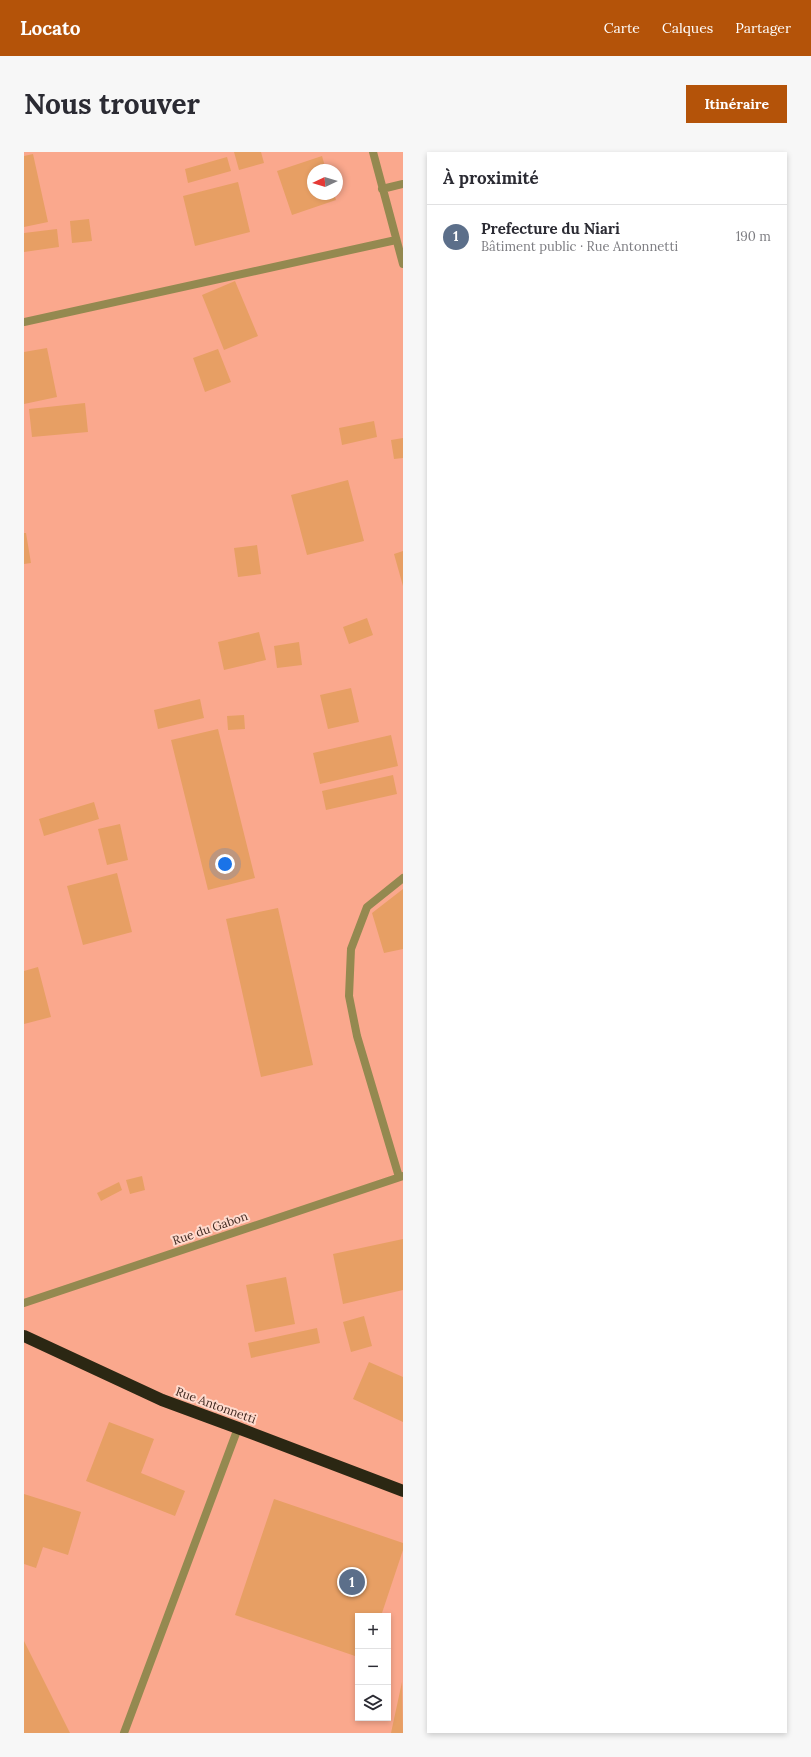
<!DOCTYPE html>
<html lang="fr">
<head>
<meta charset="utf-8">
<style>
	:root { --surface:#fff; --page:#f7f7f7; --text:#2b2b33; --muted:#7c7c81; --line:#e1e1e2; --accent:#b45309 }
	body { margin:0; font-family:Lora,serif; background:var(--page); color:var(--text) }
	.controls { position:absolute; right:12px; bottom:12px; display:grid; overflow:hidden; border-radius:0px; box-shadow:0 2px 6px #0003 }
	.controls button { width:36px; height:36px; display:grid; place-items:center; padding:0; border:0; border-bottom:1px solid var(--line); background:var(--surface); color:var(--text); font:20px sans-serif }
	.compass { position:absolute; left:283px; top:12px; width:36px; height:36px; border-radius:50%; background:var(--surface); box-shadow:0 2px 6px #0003; rotate:266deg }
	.you { position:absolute; left:201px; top:712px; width:14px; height:14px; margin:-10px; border:3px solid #fff; border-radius:50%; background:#1a73e8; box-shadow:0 0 0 6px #1a73e833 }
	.badge { display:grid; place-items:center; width:26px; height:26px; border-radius:50%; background:var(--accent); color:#fff; font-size:13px; font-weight:700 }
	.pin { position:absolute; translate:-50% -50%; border:2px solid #fff; box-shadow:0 1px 4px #0006 }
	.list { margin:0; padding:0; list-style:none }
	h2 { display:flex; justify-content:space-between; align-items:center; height:52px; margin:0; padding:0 16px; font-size:17px }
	h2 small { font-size:13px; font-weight:400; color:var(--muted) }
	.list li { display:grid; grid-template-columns:26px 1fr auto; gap:12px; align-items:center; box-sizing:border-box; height:64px; padding:0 16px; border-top:1px solid var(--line) }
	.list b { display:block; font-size:15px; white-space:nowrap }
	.list p { margin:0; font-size:13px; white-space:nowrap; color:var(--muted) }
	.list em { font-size:13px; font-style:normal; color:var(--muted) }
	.icon { flex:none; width:22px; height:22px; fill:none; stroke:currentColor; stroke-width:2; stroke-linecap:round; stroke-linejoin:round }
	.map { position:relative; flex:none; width:379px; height:1581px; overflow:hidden; border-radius:0px }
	header { display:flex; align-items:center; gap:24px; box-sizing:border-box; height:56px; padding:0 20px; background:var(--accent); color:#fff }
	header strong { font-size:19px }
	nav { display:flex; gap:22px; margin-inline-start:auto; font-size:14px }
	.intro { display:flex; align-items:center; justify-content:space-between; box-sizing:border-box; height:96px; padding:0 24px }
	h1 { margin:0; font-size:28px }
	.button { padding:10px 18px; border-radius:0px; background:var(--accent); color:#fff; font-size:14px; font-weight:700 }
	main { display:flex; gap:24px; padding:0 24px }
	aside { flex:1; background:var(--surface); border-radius:0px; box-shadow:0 2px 6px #0003 }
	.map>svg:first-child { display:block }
	.green { fill:#faa88d; fill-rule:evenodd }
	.building { fill:#e79f64 }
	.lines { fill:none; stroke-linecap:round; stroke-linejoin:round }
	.street { stroke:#948950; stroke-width:8 }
	.highway { stroke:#2b2713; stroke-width:12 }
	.labels { text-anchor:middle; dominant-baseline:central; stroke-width:4; stroke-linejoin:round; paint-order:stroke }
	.street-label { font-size:12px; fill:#3f2820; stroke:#ffdacd }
</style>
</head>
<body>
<header>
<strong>Locato</strong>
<nav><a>Carte</a><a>Calques</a><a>Partager</a></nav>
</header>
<div class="intro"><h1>Nous trouver</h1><a class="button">Itinéraire</a></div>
<main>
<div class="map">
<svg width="379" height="1581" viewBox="0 0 379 1581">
	<rect width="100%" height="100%" fill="#ffdacd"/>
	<path class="green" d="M 0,0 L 379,0 L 379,1581 L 0,1581 ZM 289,18 L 313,18 L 313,42 L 289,42 ZM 334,1464 L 364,1464 L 364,1566 L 334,1566 Z"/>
	<path class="building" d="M 210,0 L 237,0 L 240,11 L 215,18 Z
		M 9,2 L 24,70 L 0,75 L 0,4 Z
		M 298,4 L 302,18 L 289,18 L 289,42 L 310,42 L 312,48 L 268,63 L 253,19 Z
		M 203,5 L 207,19 L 164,31 L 161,17 Z
		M 214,30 L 226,80 L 171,94 L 159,44 Z
		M 65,67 L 68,89 L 48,91 L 46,69 Z
		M 33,77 L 35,95 L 0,100 L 0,81 Z
		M 211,129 L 234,184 L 200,198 L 178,143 Z
		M 23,196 L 33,245 L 0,252 L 0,200 Z
		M 194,197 L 207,230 L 181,240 L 169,206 Z
		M 61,251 L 64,280 L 8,285 L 5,257 Z
		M 350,269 L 353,285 L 318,293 L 315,276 Z
		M 379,286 L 379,306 L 370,307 L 367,288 Z
		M 324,328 L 340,389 L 283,403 L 267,343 Z
		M 0,381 L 2,381 L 7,411 L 0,412 Z
		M 233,393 L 237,422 L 214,425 L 210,396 Z
		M 379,399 L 379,434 L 370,402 Z
		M 343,466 L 349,483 L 325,492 L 319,475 Z
		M 235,480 L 242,508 L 200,518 L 194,490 Z
		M 275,490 L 278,513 L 253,516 L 250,494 Z
		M 327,536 L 335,570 L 304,577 L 296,543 Z
		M 176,547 L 180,566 L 134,577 L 130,558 Z
		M 220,563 L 221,577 L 204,578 L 203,564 Z
		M 194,577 L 231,726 L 184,738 L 147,588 Z
		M 367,583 L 374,614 L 296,632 L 289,601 Z
		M 369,623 L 373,642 L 302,658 L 298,639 Z
		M 70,650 L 75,667 L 20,684 L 15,667 Z
		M 96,672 L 104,708 L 83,713 L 74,677 Z
		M 93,721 L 108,780 L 59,793 L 43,734 Z
		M 379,737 L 379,797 L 360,801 L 348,761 Z
		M 254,756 L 289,913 L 237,925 L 202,767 Z
		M 14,815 L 27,865 L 0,872 L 0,819 Z
		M 118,1024 L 121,1038 L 106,1042 L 102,1028 Z
		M 95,1030 L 98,1038 L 77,1049 L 73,1041 Z
		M 379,1087 L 379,1138 L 319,1152 L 309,1102 Z
		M 262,1125 L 271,1172 L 231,1180 L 222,1133 Z
		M 340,1164 L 348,1194 L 327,1200 L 319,1170 Z
		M 293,1176 L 296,1191 L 227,1206 L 224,1191 Z
		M 345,1210 L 379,1225 L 379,1270 L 329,1247 Z
		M 85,1270 L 130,1287 L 117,1321 L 161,1339 L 151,1364 L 62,1329 Z
		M 0,1342 L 57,1360 L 44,1403 L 19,1395 L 12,1416 L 0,1412 Z
		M 250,1347 L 379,1391 L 379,1398 L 357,1464 L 334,1464 L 334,1505 L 211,1463 Z
		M 0,1489 L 46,1581 L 0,1581 Z
		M 378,1530 L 379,1581 L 367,1581 Z"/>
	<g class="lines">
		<path class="street" d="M 349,0 L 379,112
			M 358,37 L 379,32
			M 0,170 L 372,88
			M 375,1025 L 333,884 L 325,844 L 327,797 L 343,755 L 379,726
			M 0,1151 L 379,1024
			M 100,1581 L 214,1276"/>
		<path class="highway" d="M 0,1184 L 138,1248 L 214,1276 L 379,1339"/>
	</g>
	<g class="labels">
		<g class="street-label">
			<text transform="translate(186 1076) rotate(-19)">Rue du Gabon</text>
			<text transform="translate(192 1253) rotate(20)">Rue Antonnetti</text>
		</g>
	</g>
</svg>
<div class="controls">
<button>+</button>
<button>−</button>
<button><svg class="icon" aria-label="layers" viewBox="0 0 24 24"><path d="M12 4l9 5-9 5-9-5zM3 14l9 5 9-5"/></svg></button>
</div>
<svg class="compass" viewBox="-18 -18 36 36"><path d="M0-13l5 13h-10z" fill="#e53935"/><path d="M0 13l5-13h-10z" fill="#7c7c81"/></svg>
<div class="you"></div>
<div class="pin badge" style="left:328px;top:1430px;background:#5c6f8a">1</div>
</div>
<aside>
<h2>À proximité<small></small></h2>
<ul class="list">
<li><span class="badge" style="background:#5c6f8a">1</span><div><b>Prefecture du Niari</b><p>Bâtiment public · Rue Antonnetti</p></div><em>190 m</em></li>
</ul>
</aside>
</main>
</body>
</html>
